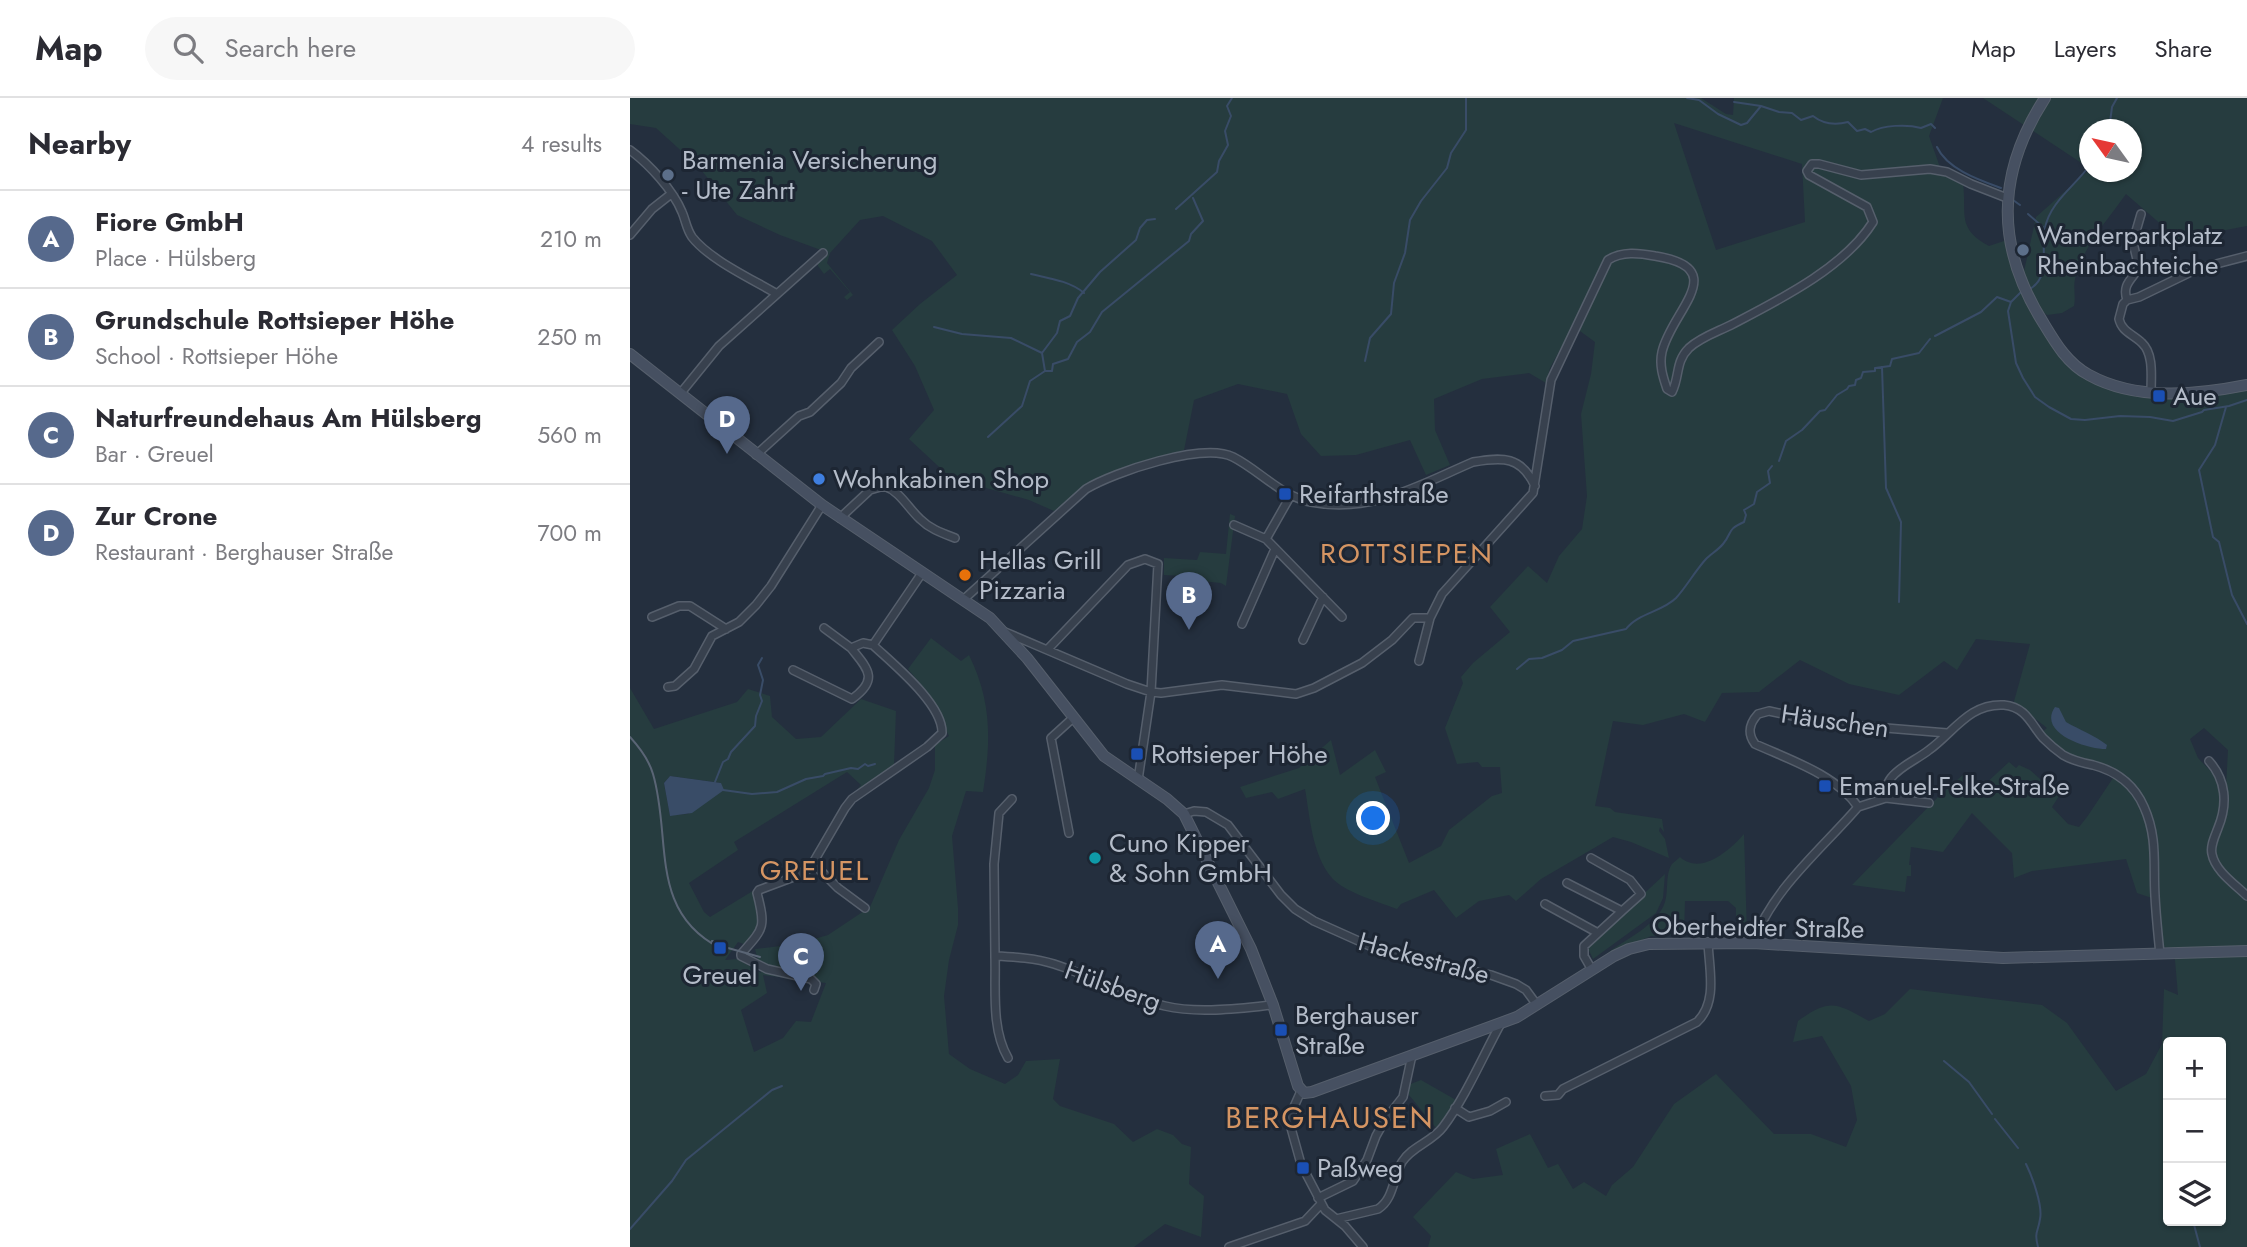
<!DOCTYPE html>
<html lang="en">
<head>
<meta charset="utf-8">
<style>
	:root { --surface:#fff; --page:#f7f7f7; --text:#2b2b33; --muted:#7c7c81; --line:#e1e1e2; --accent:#56698c }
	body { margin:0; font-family:Jost,sans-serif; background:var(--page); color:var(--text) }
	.controls { position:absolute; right:21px; bottom:21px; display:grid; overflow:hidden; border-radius:7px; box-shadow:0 2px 5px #0004 }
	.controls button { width:63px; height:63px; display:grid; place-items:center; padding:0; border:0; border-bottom:2px solid var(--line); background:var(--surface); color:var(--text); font:35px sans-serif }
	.compass { position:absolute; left:1449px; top:21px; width:63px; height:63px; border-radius:50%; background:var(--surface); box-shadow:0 2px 5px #0004; rotate:303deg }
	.you { position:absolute; left:744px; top:721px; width:24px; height:24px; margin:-18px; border:5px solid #fff; border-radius:50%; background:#1a73e8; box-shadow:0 0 0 10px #1a73e833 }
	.badge { display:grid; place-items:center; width:46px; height:46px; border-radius:50%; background:var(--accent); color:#fff; font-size:23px; font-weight:700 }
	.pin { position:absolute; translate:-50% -58px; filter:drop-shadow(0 2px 4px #0008) }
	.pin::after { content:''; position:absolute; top:37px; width:24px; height:21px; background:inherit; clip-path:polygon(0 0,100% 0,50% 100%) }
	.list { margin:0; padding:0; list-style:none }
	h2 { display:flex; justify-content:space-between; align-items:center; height:91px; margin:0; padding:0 28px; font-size:30px }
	h2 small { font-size:23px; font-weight:400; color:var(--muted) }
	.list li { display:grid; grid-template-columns:46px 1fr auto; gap:21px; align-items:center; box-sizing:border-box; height:98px; padding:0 28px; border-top:2px solid var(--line) }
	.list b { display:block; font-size:26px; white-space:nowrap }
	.list p { margin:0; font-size:23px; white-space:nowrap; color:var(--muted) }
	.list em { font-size:23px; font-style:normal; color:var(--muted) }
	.icon { flex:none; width:38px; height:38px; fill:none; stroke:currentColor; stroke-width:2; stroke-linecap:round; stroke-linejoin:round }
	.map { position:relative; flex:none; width:1617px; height:1149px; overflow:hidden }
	header { display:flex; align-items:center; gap:42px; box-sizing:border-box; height:98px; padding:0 35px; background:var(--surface); border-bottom:2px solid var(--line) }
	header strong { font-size:33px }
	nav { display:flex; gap:38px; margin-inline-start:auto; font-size:24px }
	.search { width:490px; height:63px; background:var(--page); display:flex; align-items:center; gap:18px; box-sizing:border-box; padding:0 24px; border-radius:38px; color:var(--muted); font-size:26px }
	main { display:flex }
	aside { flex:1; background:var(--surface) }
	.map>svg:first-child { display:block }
	.green { fill:#263c3f; fill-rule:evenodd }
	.water { fill:#394c67 }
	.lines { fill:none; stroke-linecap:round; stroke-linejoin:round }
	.stream { stroke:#394c67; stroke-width:2 }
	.street-casing { stroke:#565f6c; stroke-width:10 }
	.secondary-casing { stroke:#565f6c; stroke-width:12 }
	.street { stroke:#38414e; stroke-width:7 }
	.secondary { stroke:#465061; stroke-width:10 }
	.tram { stroke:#5a6575; stroke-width:2 }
	.service-dot { fill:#5c6f8a; stroke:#1d2633; stroke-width:2.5 }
	.transit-dot { fill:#1a4fb4; stroke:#1d2633; stroke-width:2.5 }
	.shop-dot { fill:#3f7fe0; stroke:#1d2633; stroke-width:2.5 }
	.food-dot { fill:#e8710a; stroke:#1d2633; stroke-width:2.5 }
	.culture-dot { fill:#0f9aa8; stroke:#1d2633; stroke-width:2.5 }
	.labels { text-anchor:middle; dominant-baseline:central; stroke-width:6; stroke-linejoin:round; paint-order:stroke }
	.poi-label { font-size:26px; fill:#b4bcc9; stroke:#1d2633; text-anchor:start }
	.street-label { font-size:26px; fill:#b4bcc9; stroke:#1d2633 }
	.neighbourhood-label { font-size:28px; letter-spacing:2px; fill:#d59563; stroke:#1d2633 }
	.quarter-label { font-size:30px; letter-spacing:2px; fill:#d59563; stroke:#1d2633 }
</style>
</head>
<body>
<header>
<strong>Map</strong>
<div class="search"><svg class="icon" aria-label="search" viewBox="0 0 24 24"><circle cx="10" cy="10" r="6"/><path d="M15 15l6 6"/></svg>Search here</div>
<nav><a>Map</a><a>Layers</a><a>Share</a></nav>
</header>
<main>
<aside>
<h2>Nearby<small>4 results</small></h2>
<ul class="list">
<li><span class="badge">A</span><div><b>Fiore GmbH</b><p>Place · Hülsberg</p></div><em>210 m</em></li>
<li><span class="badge">B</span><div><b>Grundschule Rottsieper Höhe</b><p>School · Rottsieper Höhe</p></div><em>250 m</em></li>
<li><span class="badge">C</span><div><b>Naturfreundehaus Am Hülsberg</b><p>Bar · Greuel</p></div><em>560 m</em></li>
<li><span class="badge">D</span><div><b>Zur Crone</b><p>Restaurant · Berghauser Straße</p></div><em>700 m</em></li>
</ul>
</aside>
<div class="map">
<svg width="1617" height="1149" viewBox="0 0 1617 1149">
	<rect width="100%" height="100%" fill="#242f3e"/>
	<path class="green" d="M 0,0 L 1071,0 L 1096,16 L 1103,17 L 1104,0 L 1313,0 L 1299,38 L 1312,75 L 1333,85 C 1337,116 1326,130 1359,148 L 1377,142 L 1386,180 L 1445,271 L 1507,294 L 1617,290 L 1617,1149 L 798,1149 L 801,1138 L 783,1119 L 826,1074 L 843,1081 L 873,1077 L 866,1051 L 900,1036 L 918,1070 L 928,1066 L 943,1091 L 954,1084 L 976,1098 L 982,1087 L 1003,1069 L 1044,1006 L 1086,976 L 1144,1036 L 1181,1036 L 1216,1049 L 1227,1022 L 1221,988 L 1192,938 L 1163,944 L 1168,923 C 1200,900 1206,905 1239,923 L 1255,916 L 1280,891 L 1412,907 L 1437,925 L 1486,993 L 1516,976 L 1532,946 L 1534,891 L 1548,897 L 1544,850 L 1527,848 L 1525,801 L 1507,795 L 1496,761 L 1402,773 L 1384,780 L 1382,755 L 1342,715 L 1313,754 L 1281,749 L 1279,767 L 1281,767 L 1281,778 L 1277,778 L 1275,794 L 1222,787 L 1308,699 L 1335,675 L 1353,688 L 1379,664 L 1386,670 L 1389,667 L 1400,672 L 1429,698 L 1422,709 L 1438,726 L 1449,729 L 1457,719 L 1485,677 L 1441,660 L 1411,635 L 1417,630 L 1393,611 L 1383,607 L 1400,546 L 1346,541 L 1327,572 L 1314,563 L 1269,597 L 1219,586 L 1170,562 L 1129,594 L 1092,595 L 1075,624 L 1054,616 L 1013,627 L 983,623 L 965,708 L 980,710 L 985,714 L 1032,721 L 1034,734 L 1030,729 L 1029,733 L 1035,741 L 1039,760 L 1001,744 L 983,739 L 911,781 L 886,803 L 879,797 L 849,803 L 826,820 L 804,792 L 771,806 L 767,811 C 749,804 714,794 702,780 C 682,757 680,719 675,691 L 648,701 L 642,694 L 616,700 L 610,689 L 669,670 L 701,642 L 710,677 L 745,652 L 756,674 L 745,679 L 779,765 L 811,748 L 819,732 L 862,698 L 872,695 L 870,669 L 852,669 L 848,664 L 827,666 L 815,630 L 833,585 L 831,579 L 843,565 L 880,534 L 860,509 L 898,468 L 917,485 L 929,458 L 952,431 L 957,398 L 951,316 L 961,276 L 965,244 L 943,228 L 920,270 L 916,285 L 899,275 L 852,281 L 804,301 L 805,332 L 820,367 L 796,377 L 780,342 L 726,357 L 691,358 L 671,336 L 657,296 L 608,286 L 564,302 L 554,352 L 476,377 L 460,385 L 424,413 L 399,402 L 321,380 L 279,341 L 304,312 L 285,268 L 262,232 L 290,206 L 327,177 L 302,143 L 253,118 L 230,122 L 200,155 L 197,165 L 223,197 L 217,202 L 214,199 L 220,194 L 200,171 L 194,176 L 188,168 L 188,163 L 199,155 L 150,137 L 107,117 L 68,68 L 26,30 L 0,26 ZM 1044,25 L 1172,66 L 1175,124 L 1086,152 ZM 1574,630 L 1598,652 L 1596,689 L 1568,660 L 1560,641 ZM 1538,944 L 1591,944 L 1591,1123 L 1538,1123 Z
		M 1353,0 L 1617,0 L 1617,128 L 1548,141 L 1496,96 C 1477,123 1453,148 1445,181 C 1443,189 1446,199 1444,208 L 1432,215 L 1417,217 L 1412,213 L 1393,178 L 1406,119 L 1459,72 L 1502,74 L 1502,32 L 1460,32 L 1459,70 Z
		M 600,416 L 605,418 L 596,488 L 591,485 L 571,483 L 571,479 L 534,477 L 534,460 L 567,462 L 570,454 L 596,456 Z
		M 301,540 L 331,563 L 339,557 C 362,604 361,643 353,694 L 336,693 L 322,738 L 328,810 L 328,827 L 319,862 L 314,898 L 319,956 L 340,971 L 375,986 L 388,977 L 396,963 L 430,961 L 423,1001 L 430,1008 L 484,1026 L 503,1044 L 527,1031 L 543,1037 L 552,1046 L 561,1049 L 559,1086 L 574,1098 L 571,1139 L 535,1126 L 504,1149 L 0,1149 L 0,590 L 24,631 L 107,604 L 118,591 L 140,598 L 142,619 L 166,641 L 191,639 L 231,601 L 266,613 L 264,667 L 221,699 L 231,687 L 217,674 L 104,744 L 108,752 L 59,785 L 74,814 L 80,819 L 126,791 C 132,818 135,824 117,847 L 108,844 L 95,862 L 108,861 L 131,875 L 125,851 L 167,846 L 198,837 L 240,809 L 269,742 L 299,690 L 305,672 L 305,647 L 319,638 L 298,595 L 278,571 ZM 40,678 L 91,685 L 58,716 L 40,717 L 34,685 ZM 133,877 L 196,885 L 181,924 L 166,923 L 153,940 L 124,954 L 111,912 L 137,895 Z
		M 1114,736 L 1117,837 L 1108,840 L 1106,837 L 1106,810 L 1098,803 L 1055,803 L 1054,836 L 1021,838 L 973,859 C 992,842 1021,832 1033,809 C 1040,796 1034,778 1042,766 C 1045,763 1048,761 1050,759 C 1071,778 1100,752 1114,736 Z
		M 1035,776 L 1033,800 L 1026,815 L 963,861 L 958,850 L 961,845 Z
		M 791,982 L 826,1002 L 807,1031 L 779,997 L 778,987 Z"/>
	<path class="water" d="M 1425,609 L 1429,610 L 1436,624 C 1450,632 1464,637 1477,647 L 1476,651 C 1457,651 1407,635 1425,609 Z
		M 40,678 L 91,685 L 94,692 L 62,715 L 40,718 L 34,685 Z"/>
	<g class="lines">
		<path class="stream" d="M 1057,0 L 1069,2 L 1088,16 L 1111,27 L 1117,25 L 1131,8 L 1149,14 L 1162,15 L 1171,22 L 1183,18 C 1193,26 1206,27 1218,24 L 1227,33 L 1235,31 L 1241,34 C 1253,27 1277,26 1291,30 L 1301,26 L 1305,30
			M 1104,4 L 1131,8
			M 1479,32 L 1482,9 L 1487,0
			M 1307,49 C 1317,71 1349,82 1371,90
			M 1383,102 L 1390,107
			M 546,111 L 587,74 L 589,63 L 598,47 L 595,33 L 601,18 L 597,8 L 602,0
			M 1398,116 L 1413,129
			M 401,176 C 418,180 440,183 454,195
			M 1400,191 C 1422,177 1410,151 1415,130 C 1420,104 1445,88 1460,67
			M 1391,194 L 1381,204 L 1378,213 L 1386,265 L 1393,280 L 1405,299 L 1419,309 L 1441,321 L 1455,322 L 1490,318 L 1520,319 L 1543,323 L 1572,314 L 1574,312 L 1599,308 L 1617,302
			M 304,229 L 332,236 L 381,240 L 412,255
			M 1305,238 L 1351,214 L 1367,199 L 1381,204
			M 735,263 L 740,240 L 761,216 L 764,185 L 775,155 L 780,122 L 791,103 L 817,70 L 821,55 L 836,32 L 836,0
			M 1252,269 L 1256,390 L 1271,424 L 1269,504
			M 416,273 L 422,273 L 423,266 L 438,261 L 447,244 L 460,234 L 472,214 L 559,143 L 561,136 L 573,123 L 563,100
			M 1596,309 L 1585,347 L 1569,372 L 1583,439 L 1589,444 L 1602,497 L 1617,526
			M 358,339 L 392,308 L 400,283 L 415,273 L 412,255 L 427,235 L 430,223 L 440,218 L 448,200 L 470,174 L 506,142 L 510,130 L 517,122 L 525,121
			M 1149,363 L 1156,343 L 1172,332 L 1190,313 L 1195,312 L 1207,297 L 1217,291 L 1219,288 L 1225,287 L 1226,282 L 1231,280 L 1233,274 L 1245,273 L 1245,270 L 1260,268 L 1262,261 L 1289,255 L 1300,241
			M 887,571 L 899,561 L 912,560 L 932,552 L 943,543 L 996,531 C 1008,515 1032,514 1046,500 C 1057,488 1065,473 1076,461 C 1081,456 1088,452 1093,446 C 1103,434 1096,432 1114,424 L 1116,417 L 1114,412 L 1124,406 L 1127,394 L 1140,385 L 1138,373 L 1142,368
			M 85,684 L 93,664 L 98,661 L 101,654 L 125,628 L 126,618 L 132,603 L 130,597 L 133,582 L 128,567 L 132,560
			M 93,692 L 122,696 L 147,694 L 176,681 L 193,678 L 195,676 L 221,670 L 228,671 L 235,666 L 238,668 L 245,666
			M 1314,963 L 1339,984 L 1362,1016
			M 1365,1021 L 1388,1050
			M 1396,1066 C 1402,1078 1413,1108 1410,1121 C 1408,1135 1404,1133 1408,1149
			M 1563,1123 L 1570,1149
			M 0,1131 L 42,1083 L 56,1062 L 142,992 L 152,988"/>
		<defs>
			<path id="street" d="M 0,52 C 19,66 43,92 52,114 C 56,123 56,130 62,139 C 80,162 122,181 147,196
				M 1511,116 L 1504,140 L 1504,149 L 1509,170 C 1501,182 1492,187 1497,202 L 1493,206 L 1489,221 C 1492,234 1503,236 1512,245 C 1524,256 1521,279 1521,294
				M 0,137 L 22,111 L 41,96
				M 1497,202 L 1509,199 L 1567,171 L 1617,158
				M 50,296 L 89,248 L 193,155
				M 126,357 L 169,318 L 180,314 L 211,285 L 221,270 L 249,244
				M 661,397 L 636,441 L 712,519
				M 210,420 L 240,392 L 254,388 C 270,393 278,410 290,421 C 300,431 312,435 325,440
				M 604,427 L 636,441
				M 333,502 L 456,391 C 484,374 573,344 603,359 C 629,372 652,399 681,404 C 742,416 789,387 843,364 C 873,359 891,358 905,388
				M 22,519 L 49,508 L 60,508 L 96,531
				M 612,526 L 645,451
				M 194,530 L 221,550 L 233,545 L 243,547
				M 375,534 L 497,586 L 521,594 L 531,595 L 592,587 L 666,596 L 684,590 L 732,565 L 762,542 L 783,520 L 800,520
				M 673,542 L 693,499
				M 418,551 L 498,467 L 515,461 L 528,466 L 521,594 L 508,682
				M 789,563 L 800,520 L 812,496 L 903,395 L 921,282 L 978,162 C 992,153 1009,155 1025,158 C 1103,170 1041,213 1032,254 C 1029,267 1033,279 1037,291 L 1042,294 C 1050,278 1045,264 1059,250 C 1071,239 1087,234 1101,227 C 1149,202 1214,170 1243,124 L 1237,109 L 1179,77 L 1177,73 L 1182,66 L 1189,66 L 1231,77 L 1300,71 L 1317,74 L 1341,86 L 1377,100
				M 163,572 L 222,601 C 250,581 237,570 221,550
				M 38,589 L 45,588 L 64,571 L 82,538 L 109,524 L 126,507 L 141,488 L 192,407
				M 1579,663 C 1596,682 1598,706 1588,730 C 1585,738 1580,748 1582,756 C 1585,773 1606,787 1617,798
				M 1256,700 C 1256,693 1256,686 1261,680 C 1270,668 1288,661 1299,652 C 1324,634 1339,605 1374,607 C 1396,609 1401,626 1413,640 C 1419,646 1426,652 1433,657 C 1443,663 1453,665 1463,667 C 1486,673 1504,686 1514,709 C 1528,740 1523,766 1525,798 C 1526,817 1528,837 1530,856
				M 382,701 L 369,715 L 364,766 L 365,858 C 385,859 405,860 424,866 C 462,878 497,899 535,908 C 569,916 610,910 643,907
				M 1228,709 L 1256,700 L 1299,705
				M 554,716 L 564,713 L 576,714 L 598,727 L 651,797 L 665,811 L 684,823 L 742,849 L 861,877 L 886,886 L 896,892 L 907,907
				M 439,735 L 421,640 L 443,620
				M 961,760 L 1000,782 L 1011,796 L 992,813
				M 183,765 L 208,790 L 235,810
				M 937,785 L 992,813 L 954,848 L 954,858 L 962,872
				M 915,806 L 968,835
				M 1123,845 C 1142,791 1192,751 1228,709 C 1207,677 1158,661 1125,646 C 1117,635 1119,626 1128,616 L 1139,613 L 1195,625 L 1317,635
				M 365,858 C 366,891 361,931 378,960
				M 184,892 L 186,886 L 181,881 L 137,871 L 111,858 L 111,856 C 134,830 136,830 127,795 L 129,792 L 161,780 L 180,770 L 215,710 L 222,701 L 297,649 L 312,635 C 313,606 263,566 243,547 L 292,475
				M 671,993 L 663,1011 L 661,1030 L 671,1066 L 695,1112 L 715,1128 L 733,1149
				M 915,998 L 928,997 L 933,991 L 1067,924 C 1088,904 1079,871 1078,844
				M 825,1010 L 839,1019 L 860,1013 L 876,1004
				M 688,1100 L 723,1083 L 737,1062 L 746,1038 L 755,1022 L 773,999 L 782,957
				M 706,1121 L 748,1111 C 764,1101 763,1079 772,1064 C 782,1048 802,1044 813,1029 C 835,1000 853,958 871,925
				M 599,1149 L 675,1123 L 691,1106"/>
			<path id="secondary" d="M 1415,0 C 1366,76 1365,149 1414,226 C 1426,246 1438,266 1459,277 C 1506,303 1567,297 1617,287
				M 0,256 L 192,407 L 360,520 L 397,560 L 474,658 L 537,701 L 554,716 L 621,851 L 643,907 L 668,988 L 674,995 L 682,994 L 887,919 L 984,858 L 999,851 L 1019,846 L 1123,845 L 1373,860 L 1617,853"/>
		</defs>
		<use href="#street" class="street-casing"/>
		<use href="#secondary" class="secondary-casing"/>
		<use href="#street" class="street"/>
		<use href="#secondary" class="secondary"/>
		<path class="tram" d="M 0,639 C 10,650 19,662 23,676 C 42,740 18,813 90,850
			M 82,843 L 98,850 L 130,859"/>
	</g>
	<g class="service-dot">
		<circle cx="38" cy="77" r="7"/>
		<circle cx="1393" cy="152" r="7"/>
	</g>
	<g class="transit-dot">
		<rect x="1522" y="291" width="14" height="14" rx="3.5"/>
		<rect x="648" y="389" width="14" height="14" rx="3.5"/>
		<rect x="500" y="649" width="14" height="14" rx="3.5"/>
		<rect x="1188" y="681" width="14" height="14" rx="3.5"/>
		<rect x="83" y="843" width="14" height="14" rx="3.5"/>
		<rect x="644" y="925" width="14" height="14" rx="3.5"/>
		<rect x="666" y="1063" width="14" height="14" rx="3.5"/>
	</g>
	<circle class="shop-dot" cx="189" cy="381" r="7"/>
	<circle class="food-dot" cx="335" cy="477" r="7"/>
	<circle class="culture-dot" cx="465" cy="760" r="7"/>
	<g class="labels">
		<g class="poi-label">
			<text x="52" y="62">Barmenia Versicherung<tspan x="52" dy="30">- Ute Zahrt</tspan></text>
			<text x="1407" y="137">Wanderparkplatz<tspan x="1407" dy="30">Rheinbachteiche</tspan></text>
			<text x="1543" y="298">Aue</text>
			<text x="203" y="381">Wohnkabinen Shop</text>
			<text x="669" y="396">Reifarthstraße</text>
			<text x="349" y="462">Hellas Grill<tspan x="349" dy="30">Pizzaria</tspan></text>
			<text x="521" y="656">Rottsieper Höhe</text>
			<text x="1209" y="688">Emanuel-Felke-Straße</text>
			<text x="479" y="745">Cuno Kipper<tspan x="479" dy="30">&amp; Sohn GmbH</tspan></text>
			<text x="90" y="877" text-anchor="middle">Greuel</text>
			<text x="665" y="917">Berghauser<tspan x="665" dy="30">Straße</tspan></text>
			<text x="687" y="1070">Paßweg</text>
		</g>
		<g class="street-label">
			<text transform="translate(1205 623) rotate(8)">Häuschen</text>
			<text transform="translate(1128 829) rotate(1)">Oberheidter Straße</text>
			<text transform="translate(794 860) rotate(15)">Hackestraße</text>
			<text transform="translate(483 888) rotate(20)">Hülsberg</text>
		</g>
		<g class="neighbourhood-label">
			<text x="777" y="455">ROTTSIEPEN</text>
			<text x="185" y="772">GREUEL</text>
		</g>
		<g class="quarter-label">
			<text x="700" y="1019">BERGHAUSEN</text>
		</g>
	</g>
</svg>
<div class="controls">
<button>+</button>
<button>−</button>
<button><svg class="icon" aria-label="layers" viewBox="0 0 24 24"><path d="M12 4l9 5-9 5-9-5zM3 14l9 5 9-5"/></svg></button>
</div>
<svg class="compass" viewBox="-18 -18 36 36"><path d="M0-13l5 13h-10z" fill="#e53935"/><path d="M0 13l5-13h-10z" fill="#7c7c81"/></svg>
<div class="you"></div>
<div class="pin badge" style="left:588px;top:881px">A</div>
<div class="pin badge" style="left:559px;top:532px">B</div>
<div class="pin badge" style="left:171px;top:893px">C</div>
<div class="pin badge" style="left:97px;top:356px">D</div>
</div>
</main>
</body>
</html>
